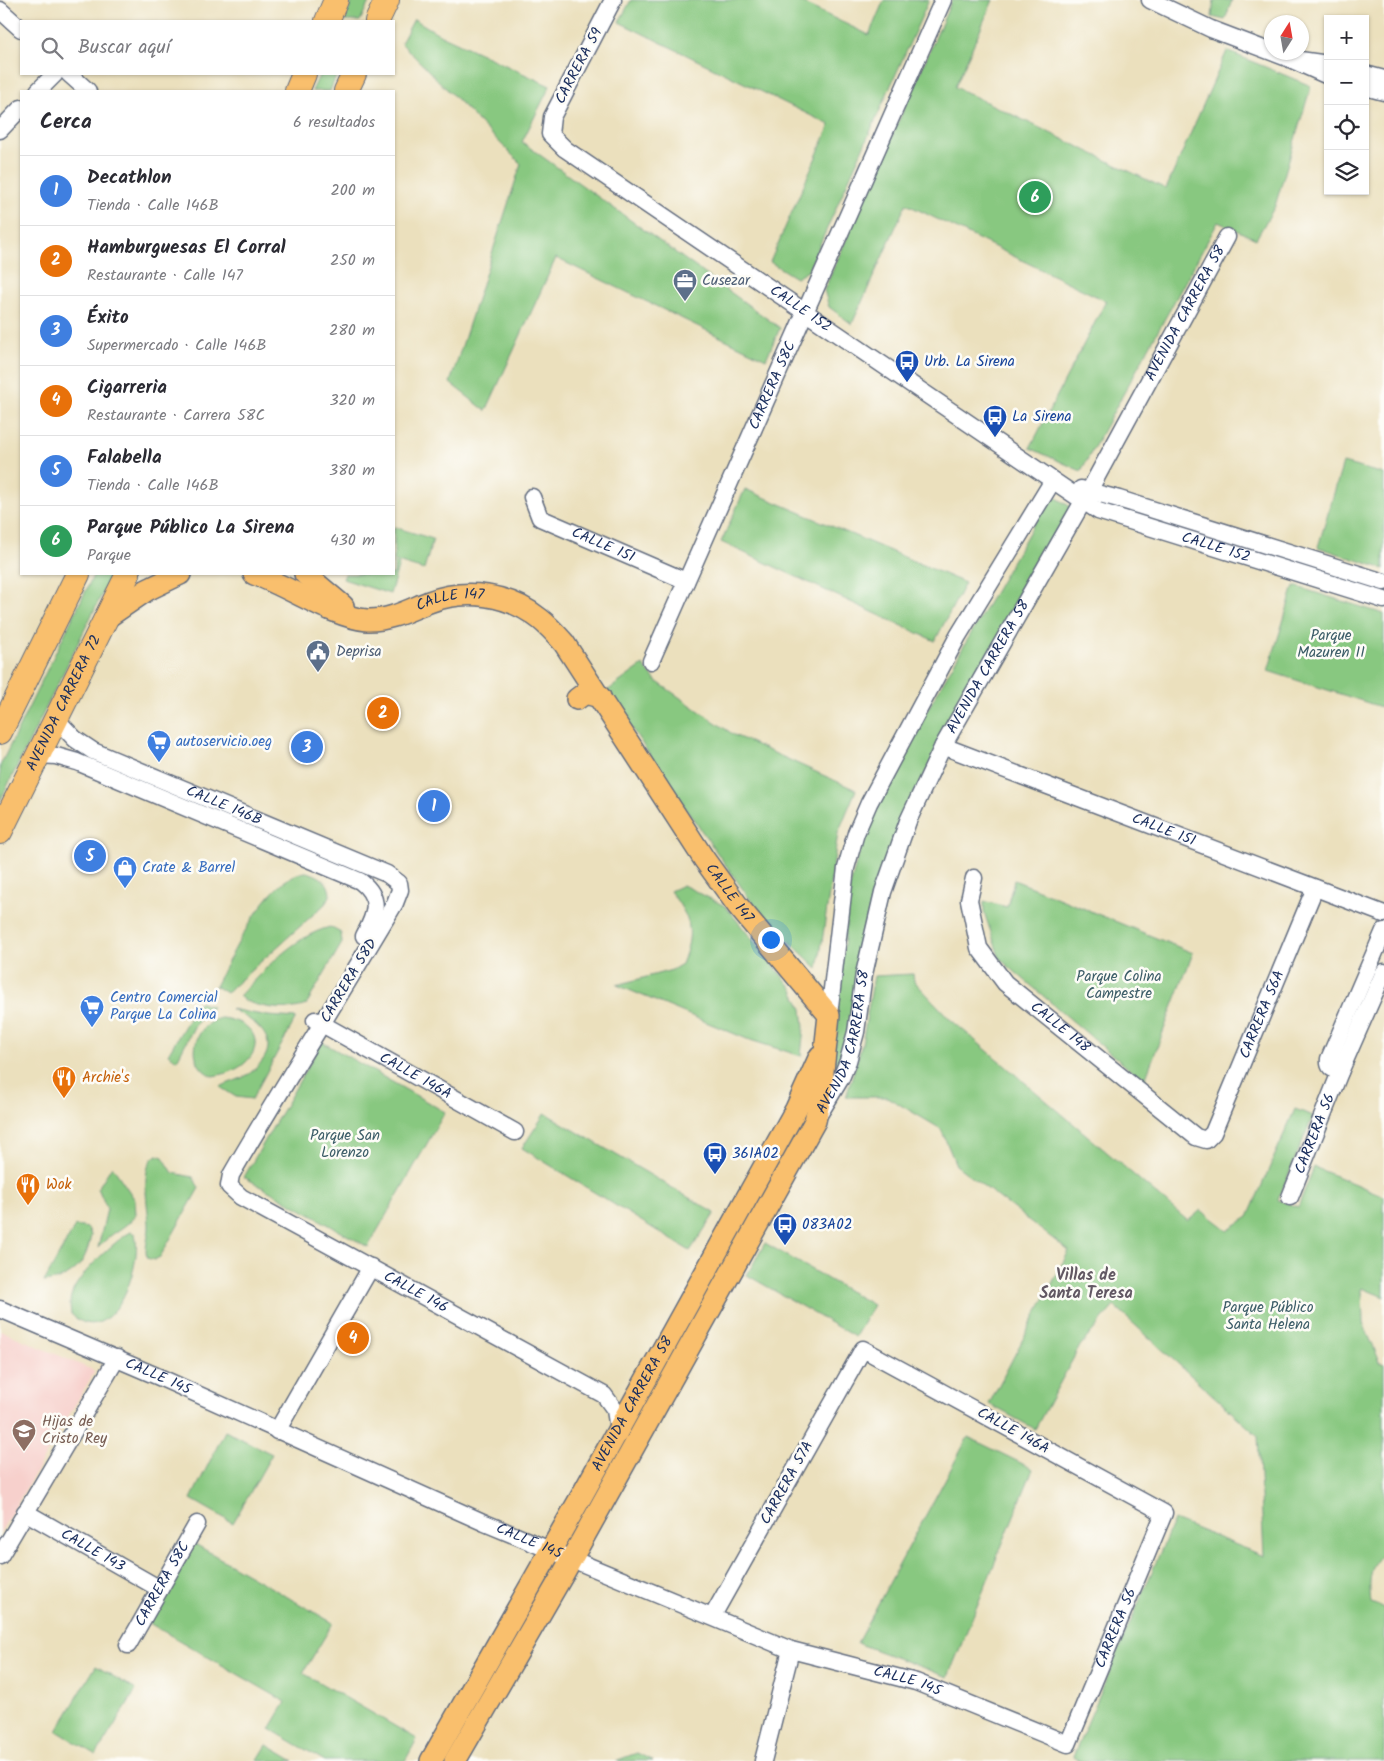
<!DOCTYPE html>
<html lang="es">
<head>
<meta charset="utf-8">
<style>
	:root { --surface:#fff; --page:#f2f2f3; --text:#2b2b33; --muted:#7c7c81; --line:#e1e1e2; --accent:#b5179e }
	body { margin:0; font-family:Kalam,sans-serif; background:var(--page); color:var(--text) }
	.controls { position:absolute; right:15px; top:15px; display:grid; overflow:hidden; border-radius:0px; box-shadow:0 1px 4px #0004 }
	.controls button { width:45px; height:45px; display:grid; place-items:center; padding:0; border:0; border-bottom:1px solid var(--line); background:var(--surface); color:var(--text); font:25px sans-serif }
	.compass { position:absolute; left:1264px; top:15px; width:45px; height:45px; border-radius:50%; background:var(--surface); box-shadow:0 1px 4px #0004; rotate:11deg }
	.you { position:absolute; left:770px; top:939px; width:18px; height:18px; margin:-12px; border:4px solid #fff; border-radius:50%; background:#1a73e8; box-shadow:0 0 0 8px #1a73e833 }
	.badge { display:grid; place-items:center; width:32px; height:32px; border-radius:50%; background:var(--accent); color:#fff; font-size:16px; font-weight:700 }
	.pin { position:absolute; translate:-50% -50%; border:2px solid #fff; box-shadow:0 1px 5px #0006 }
	.list { margin:0; padding:0; list-style:none }
	h2 { display:flex; justify-content:space-between; align-items:center; height:65px; margin:0; padding:0 20px; font-size:21px }
	h2 small { font-size:16px; font-weight:400; color:var(--muted) }
	.list li { display:grid; grid-template-columns:32px 1fr auto; gap:15px; align-items:center; box-sizing:border-box; height:70px; padding:0 20px; border-top:1px solid var(--line) }
	.list b { display:block; font-size:19px; white-space:nowrap }
	.list p { margin:0; font-size:16px; white-space:nowrap; color:var(--muted) }
	.list em { font-size:16px; font-style:normal; color:var(--muted) }
	.icon { flex:none; width:28px; height:28px; fill:none; stroke:currentColor; stroke-width:2; stroke-linecap:round; stroke-linejoin:round }
	.map { position:relative; flex:none; width:1384px; height:1761px; overflow:hidden }
	.search { position:absolute; background:var(--surface); box-shadow:0 1px 4px #0004; left:20px; top:20px; width:375px; height:55px; display:flex; align-items:center; gap:12px; box-sizing:border-box; padding:0 18px; border-radius:0px; color:var(--muted); font-size:19px }
	.panel { position:absolute; background:var(--surface); box-shadow:0 1px 4px #0004; left:20px; top:90px; width:375px; height:485px; border-radius:0px }
	.map>svg:first-child { display:block }
	.built { fill:#f7d0cc }
	.green { fill:#88c880; stroke:#527c6f }
	.lines { fill:none; stroke-linecap:round; stroke-linejoin:round }
	.minor-casing { stroke:#646d7f; stroke-width:19 }
	.major-casing { stroke:#646d7f; stroke-width:24 }
	.highway-casing { stroke:#646d7f; stroke-width:26 }
	.minor { stroke:#fff; stroke-width:16 }
	.major { stroke:#f9bf6d; stroke-width:21 }
	.highway { stroke:#f9bf6d; stroke-width:24 }
	.labels { text-anchor:middle; dominant-baseline:central; stroke-width:5; stroke-linejoin:round; paint-order:stroke }
	.street-label { font-size:15px; fill:#1b2f5e; stroke:#fdfcf7 }
	.service-label { font-size:15px; fill:#4e5e75; stroke:#fdfcf7; text-anchor:start }
	.transit-label { font-size:15px; fill:#164399; stroke:#fdfcf7; text-anchor:start }
	.park-label { font-size:15px; fill:#3c5d68; stroke:#fdfcf7 }
	.shop-label { font-size:15px; fill:#366cbe; stroke:#fdfcf7; text-anchor:start }
	.food-label { font-size:15px; fill:#c56008; stroke:#fdfcf7; text-anchor:start }
	.education-label { font-size:15px; fill:#785e54; stroke:#fdfcf7; text-anchor:start }
	.neighbourhood-label { font-size:16px; font-weight:bold; fill:#625863; stroke:#fdfcf7 }
</style>
</head>
<body>
<div class="map">
<svg width="1384" height="1761" viewBox="0 0 1384 1761">
	<rect width="100%" height="100%" fill="#fdfcf7"/>
	<filter id="ink" filterUnits="userSpaceOnUse"><feTurbulence type="fractalNoise" baseFrequency=".02" numOctaves="2"/><feDisplacementMap in="SourceGraphic" scale="10" xChannelSelector="R" yChannelSelector="G"/><feConvolveMatrix kernelMatrix="1 2 1 2 8 2 1 2 1" color-interpolation-filters="sRGB"/></filter>
	<filter id="wash" filterUnits="userSpaceOnUse"><feTurbulence type="fractalNoise" baseFrequency=".0096" numOctaves="4" result="noise"/><feDisplacementMap in="SourceGraphic" scale="20" xChannelSelector="R" yChannelSelector="G"/><feGaussianBlur stdDeviation="1.12" result="paint"/><feColorMatrix in="noise" values="0 0 0 0 0 0 0 0 0 0 0 0 0 0 0 0 0 1.4 0 .05"/><feComposite in="paint" operator="in"/></filter>
	<g filter="url(#wash)">
		<rect width="100%" height="100%" fill="#ebe0bd"/>
		<path class="built" d="M 0,1330 L 95,1371 L 0,1533 Z"/>
		<path class="green" d="M 353,0 L 370,0 L 360,21 L 344,21 Z
			M 631,0 L 796,0 L 869,35 L 884,0 L 929,0 L 808,271 L 796,278 L 770,262 L 830,125 L 619,22 Z
			M 952,0 L 993,0 L 955,87 L 1166,189 L 1227,51 L 1311,86 L 1275,206 L 1256,239 L 1218,222 L 1081,471 L 1030,448 L 1106,301 L 906,204 L 852,324 L 829,307 L 824,290 Z
			M 1214,0 L 1232,0 L 1225,20 L 1212,17 Z
			M 414,19 L 439,34 L 550,86 L 522,142 L 780,328 L 766,359 L 556,258 L 486,411 L 450,383 L 521,164 L 401,43 Z
			M 320,74 L 337,74 L 330,91 L 312,91 Z
			M 1343,463 L 1384,474 L 1384,569 L 1318,547 Z
			M 745,489 L 965,583 L 935,641 L 721,542 Z
			M 1051,494 L 1072,508 L 914,794 L 849,1033 L 840,1064 L 830,1085 L 850,886 L 865,831 L 879,799 L 918,726 Z
			M 1111,503 L 1384,589 L 1384,594 L 1107,508 Z
			M 394,527 L 433,539 L 424,570 L 394,561 Z
			M 394,563 L 399,564 L 390,594 L 343,579 L 345,574 L 394,574 Z
			M 94,574 L 112,574 L 0,801 L 0,766 Z
			M 1294,586 L 1384,614 L 1384,708 L 1268,671 Z
			M 643,665 L 656,681 L 734,735 L 856,790 L 838,833 L 818,969 L 759,912 L 677,796 L 607,691 Z
			M 306,872 C 319,875 330,881 330,896 L 325,904 L 226,993 L 215,986 C 232,956 268,875 306,872 Z
			M 1014,880 L 1193,953 L 1144,1082 L 1000,959 L 984,912 L 984,901 L 1007,907 Z
			M 683,885 L 725,906 L 792,988 L 802,1009 L 804,1027 L 801,1056 L 747,1039 L 617,985 L 672,970 L 682,964 C 695,931 691,919 670,891 Z
			M 330,927 L 341,933 L 342,943 L 306,1005 C 291,1012 250,1008 239,996 C 263,971 294,936 330,927 Z
			M 913,974 L 914,981 L 950,1019 L 1188,1221 L 1201,1210 L 1227,1230 L 1248,1217 L 1295,1109 L 1313,1116 L 1278,1200 L 1298,1207 L 1314,1167 L 1384,1196 L 1384,1297 L 1362,1288 L 1363,1323 L 1380,1362 L 1384,1364 L 1384,1553 C 1368,1566 1369,1584 1371,1603 L 1384,1608 L 1384,1761 L 1082,1761 L 1073,1757 L 1174,1520 L 1264,1556 L 1258,1436 L 1114,1306 L 1080,1346 L 1035,1429 L 989,1404 L 1069,1251 L 956,1165 L 941,1129 L 887,1097 L 846,1097 L 862,1044 L 874,976 Z
			M 199,1002 L 212,1007 L 195,1025 L 177,1060 L 168,1054 Z
			M 231,1009 L 268,1016 L 296,1018 L 252,1099 L 236,1097 L 220,1087 C 229,1082 240,1080 249,1074 C 286,1045 263,1025 231,1009 Z
			M 221,1018 C 274,1024 261,1071 212,1076 C 183,1062 195,1023 221,1018 Z
			M 322,1042 L 445,1112 L 368,1247 L 244,1177 Z
			M 545,1113 L 715,1213 L 690,1251 L 522,1148 Z
			M 157,1155 L 163,1157 L 173,1173 L 193,1177 L 199,1188 L 160,1257 L 154,1260 L 147,1258 C 144,1248 149,1237 149,1226 C 149,1209 138,1164 157,1155 Z
			M 112,1166 L 135,1200 L 136,1214 C 128,1228 110,1232 98,1248 L 107,1209 L 98,1188 Z
			M 75,1226 L 88,1228 L 91,1235 C 86,1264 74,1278 44,1282 Z
			M 131,1232 L 135,1234 C 144,1265 111,1353 71,1314 C 70,1306 69,1299 73,1291 C 79,1275 116,1239 131,1232 Z
			M 765,1243 L 873,1305 L 855,1337 L 747,1275 Z
			M 225,1431 L 272,1454 L 233,1523 L 191,1499 Z
			M 968,1437 L 1033,1469 L 948,1677 L 857,1643 Z
			M 195,1544 L 333,1623 L 303,1673 L 417,1739 L 405,1761 L 325,1761 L 270,1729 L 286,1702 L 149,1623 Z
			M 96,1666 L 136,1690 L 96,1755 L 57,1731 Z
			M 267,1745 L 294,1761 L 257,1761 Z
			M 637,1753 L 653,1761 L 615,1761 Z"/>
	</g>
	<g filter="url(#ink)">
		<g class="lines">
			<defs>
				<g id="minor">
					<path id="s1" d="M 613,0 L 552,117 L 550,134 L 565,149 L 1098,511 L 1384,600"/>
					<path d="M 1150,0 L 1211,29 L 1290,59 L 1328,76"/>
					<path d="M 0,10 L 21,29"/>
					<path d="M 1300,60 L 1328,64"/>
					<path d="M 69,74 L 88,91"/>
					<path d="M 1365,74 L 1384,79"/>
					<path d="M 1365,87 L 1384,92"/>
					<path d="M 38,91 L 55,74"/>
					<path d="M 0,130 L 21,108"/>
					<path d="M 1081,489 L 1119,499 L 1384,582"/>
					<path id="s2" d="M 532,497 L 540,518 L 686,581"/>
					<path id="s3" d="M 651,661 L 943,0"/>
					<path id="s4" d="M 56,719 L 75,739 L 93,751 L 387,874 L 399,883 L 400,890 L 395,903 C 341,995 284,1083 231,1175 L 229,1186 L 241,1197 L 604,1395 L 615,1410 L 618,1429"/>
					<path id="s5" d="M 943,746 L 1384,914"/>
					<path d="M 38,755 L 56,756 L 77,762 L 360,881 C 382,898 376,914 364,936"/>
					<path id="s6" d="M 974,878 L 969,900 L 979,948 L 1005,983 L 1196,1137 L 1206,1140 L 1213,1133 L 1315,888"/>
					<path d="M 829,1015 L 846,868 L 856,833 L 869,803 L 958,636 L 1052,482"/>
					<path id="s7" d="M 315,1020 L 515,1132"/>
					<path d="M 1340,1072 C 1332,1069 1328,1068 1329,1059 L 1384,931"/>
					<path id="s8" d="M 820,1113 L 841,1078 L 848,1061 L 856,1032 L 864,974 L 883,892 L 908,821 L 943,746 L 1089,491 L 1227,237"/>
					<path id="s9" d="M 1290,1197 L 1340,1072 L 1384,972"/>
					<path id="s10" d="M 0,1309 L 159,1377 L 485,1523 L 791,1650 L 916,1682 L 1068,1744 L 1164,1513 L 863,1349 L 712,1617"/>
					<path d="M 277,1431 L 371,1267"/>
					<path id="s11" d="M 25,1512 L 160,1589"/>
					<path d="M 0,1556 L 117,1358"/>
					<path id="s12" d="M 128,1645 L 197,1524"/>
					<path d="M 763,1761 L 791,1650"/>
				</g>
				<g id="major">
					<path id="s13" d="M 254,574 C 286,585 335,618 367,620 C 389,621 409,610 429,602 C 466,588 509,594 540,619 C 549,626 557,635 564,643 L 704,859 L 738,906 L 829,1015 L 820,1098 L 815,1121 L 562,1576 L 455,1761"/>
					<path d="M 305,574 L 343,606"/>
					<path d="M 106,618 L 147,590 L 180,574"/>
					<path d="M 577,699 L 585,693 L 600,697"/>
					<path id="s14" d="M 431,1761 L 581,1497 L 796,1109 L 820,1056"/>
				</g>
				<g id="highway">
					<path d="M 327,21 L 336,0"/>
					<path d="M 377,21 L 387,0"/>
					<path d="M 297,91 L 304,74"/>
					<path d="M 346,91 L 354,74"/>
					<path d="M 0,732 L 78,574"/>
					<path id="s15" d="M 0,832 L 128,574"/>
				</g>
			</defs>
			<use href="#minor" class="minor-casing"/>
			<use href="#major" class="major-casing"/>
			<use href="#highway" class="highway-casing"/>
			<use href="#minor" class="minor"/>
			<use href="#major" class="major"/>
			<use href="#highway" class="highway"/>
		</g>
	</g>
	<defs>
		<symbol id="office-pin" viewBox="-11 -11 22 30"><path d="M0 17L-7.5 6A9.5 9.5 0 1 1 7.5 6Z" fill="#5c6f8a" stroke="#fdfcf7"/><path d="M-6-3h4V-5.5h4V-3h4V5H-6ZM-1-4.5V-3h2v-1.5ZM-6 0V1H6V0Z" fill="#fff"/></symbol>
		<symbol id="bus-pin" viewBox="-11 -11 22 30"><path d="M0 17L-7.5 6A9.5 9.5 0 1 1 7.5 6Z" fill="#1a4fb4" stroke="#fdfcf7"/><path d="M-5-6H5V4H4V6H2V4H-2V6H-4V4H-5ZM-3.5-4V0h7V-4ZM-3.5 1.2v1.5H-2V1.2ZM2 1.2v1.5H3.5V1.2Z" fill="#fff"/></symbol>
		<symbol id="civic-pin" viewBox="-11 -11 22 30"><path d="M0 17L-7.5 6A9.5 9.5 0 1 1 7.5 6Z" fill="#5c6f8a" stroke="#fdfcf7"/><path d="M-.6-6.5H3V-4.5H.6V-3L4-1V1h2V6H-6V1h2V-1L-.6-3ZM-1.2 2.5V6h2.4V2.5Z" fill="#fff"/></symbol>
		<symbol id="supermarket-pin" viewBox="-11 -11 22 30"><path d="M0 17L-7.5 6A9.5 9.5 0 1 1 7.5 6Z" fill="#3f7fe0" stroke="#fdfcf7"/><path d="M-6-5.5h2.5l.6 2H6L4.5 2H-2.5L-4.4-4H-6ZM-1.5 3.2a1.3 1.3 0 1 0 .1 0ZM3 3.2a1.3 1.3 0 1 0 .1 0Z" fill="#fff"/></symbol>
		<symbol id="shop-pin" viewBox="-11 -11 22 30"><path d="M0 17L-7.5 6A9.5 9.5 0 1 1 7.5 6Z" fill="#3f7fe0" stroke="#fdfcf7"/><path d="M-5-2.5h2.3a2.7 3.5 0 0 1 5.4 0H5L5.5 6h-11ZM-1.5-2.5h3a1.5 2.3 0 0 0-3 0Z" fill="#fff"/></symbol>
		<symbol id="restaurant-pin" viewBox="-11 -11 22 30"><path d="M0 17L-7.5 6A9.5 9.5 0 1 1 7.5 6Z" fill="#e8710a" stroke="#fdfcf7"/><path d="M-5-6h1v4h1v-4h1v4h1v-4h1v5L-1.5 .5V6h-2V.5L-5-1ZM5-6V6H3V1.5H1.5Q1.5-4 5-6Z" fill="#fff"/></symbol>
		<symbol id="school-pin" viewBox="-11 -11 22 30"><path d="M0 17L-7.5 6A9.5 9.5 0 1 1 7.5 6Z" fill="#8d6e63" stroke="#fdfcf7"/><path d="M0-5L7-2L0 1L-7-2ZM-4 1L0 2.5L4 1V4Q0 6-4 4Z" fill="#fff"/></symbol>
	</defs>
	<g fill-rule="evenodd">
		<use href="#office-pin" x="671" y="267" width="28" height="38"/>
		<use href="#bus-pin" x="893" y="348" width="28" height="38"/>
		<use href="#bus-pin" x="981" y="403" width="28" height="38"/>
		<use href="#civic-pin" x="304" y="638" width="28" height="38"/>
		<use href="#supermarket-pin" x="145" y="728" width="28" height="38"/>
		<use href="#shop-pin" x="111" y="854" width="28" height="38"/>
		<use href="#supermarket-pin" x="78" y="993" width="28" height="38"/>
		<use href="#restaurant-pin" x="50" y="1064" width="28" height="38"/>
		<use href="#bus-pin" x="701" y="1140" width="28" height="38"/>
		<use href="#restaurant-pin" x="14" y="1171" width="28" height="38"/>
		<use href="#bus-pin" x="771" y="1211" width="28" height="38"/>
		<use href="#school-pin" x="10" y="1417" width="28" height="38"/>
	</g>
	<g class="labels">
		<g class="street-label">
			<text transform="translate(579 66) rotate(-62)">CARRERA 59</text>
			<text stroke="none"><textPath href="#s1" startOffset="455">CALLE 152</textPath></text>
			<text stroke="none"><textPath href="#s8" startOffset="886">AVENIDA CARRERA 58</textPath></text>
			<text stroke="none"><textPath href="#s3" startOffset="301">CARRERA 58C</textPath></text>
			<text stroke="none"><textPath href="#s2" startOffset="91">CALLE 151</textPath></text>
			<text stroke="none"><textPath href="#s1" startOffset="938">CALLE 152</textPath></text>
			<text stroke="none"><textPath href="#s13" startOffset="209">CALLE 147</textPath></text>
			<text stroke="none"><textPath href="#s8" startOffset="481">AVENIDA CARRERA 58</textPath></text>
			<text stroke="none"><textPath href="#s15" startOffset="144">AVENIDA CARRERA 72</textPath></text>
			<text stroke="none"><textPath href="#s4" startOffset="191">CALLE 146B</textPath></text>
			<text stroke="none"><textPath href="#s5" startOffset="236">CALLE 151</textPath></text>
			<text stroke="none"><textPath href="#s13" startOffset="639">CALLE 147</textPath></text>
			<text transform="translate(349 981) rotate(-59)">CARRERA 58D</text>
			<text stroke="none"><textPath href="#s6" startOffset="509">CARRERA 56A</textPath></text>
			<text stroke="none"><textPath href="#s6" startOffset="186">CALLE 148</textPath></text>
			<text stroke="none"><textPath href="#s8" startOffset="76">AVENIDA CARRERA 58</textPath></text>
			<text stroke="none"><textPath href="#s7" startOffset="115">CALLE 146A</textPath></text>
			<text stroke="none"><textPath href="#s9" startOffset="68">CARRERA 56</textPath></text>
			<text stroke="none"><textPath href="#s4" startOffset="948">CALLE 146</textPath></text>
			<text stroke="none"><textPath href="#s10" startOffset="172">CALLE 145</textPath></text>
			<text stroke="none"><textPath href="#s14" startOffset="410">AVENIDA CARRERA 58</textPath></text>
			<text transform="translate(1013 1431) rotate(29)">CALLE 146A</text>
			<text transform="translate(787 1483) rotate(-61)">CARRERA 57A</text>
			<text stroke="none"><textPath href="#s10" startOffset="578">CALLE 145</textPath></text>
			<text stroke="none"><textPath href="#s11" startOffset="78">CALLE 143</textPath></text>
			<text stroke="none"><textPath href="#s12" startOffset="70">CARRERA 58C</textPath></text>
			<text stroke="none"><textPath href="#s10" startOffset="1280">CARRERA 56</textPath></text>
			<text stroke="none"><textPath href="#s10" startOffset="982">CALLE 145</textPath></text>
		</g>
		<g class="service-label">
			<text x="702" y="281">Cusezar</text>
			<text x="336" y="652">Deprisa</text>
		</g>
		<g class="transit-label">
			<text x="924" y="362">Urb. La Sirena</text>
			<text x="1012" y="417">La Sirena</text>
			<text x="732" y="1154">361A02</text>
			<text x="802" y="1225">083A02</text>
		</g>
		<g class="park-label">
			<text x="1331" y="636">Parque<tspan x="1331" dy="17">Mazuren II</tspan></text>
			<text x="1119" y="977">Parque Colina<tspan x="1119" dy="17">Campestre</tspan></text>
			<text x="345" y="1136">Parque San<tspan x="345" dy="17">Lorenzo</tspan></text>
			<text x="1268" y="1308">Parque Público<tspan x="1268" dy="17">Santa Helena</tspan></text>
		</g>
		<g class="shop-label">
			<text x="176" y="742">autoservicio.oeg</text>
			<text x="142" y="868">Crate &amp; Barrel</text>
			<text x="110" y="998">Centro Comercial<tspan x="110" dy="17">Parque La Colina</tspan></text>
		</g>
		<g class="food-label">
			<text x="82" y="1078">Archie's</text>
			<text x="46" y="1185">Wok</text>
		</g>
		<g class="education-label">
			<text x="42" y="1422">Hijas de<tspan x="42" dy="17">Cristo Rey</tspan></text>
		</g>
		<g class="neighbourhood-label">
			<text x="1086" y="1275">Villas de<tspan x="1086" dy="18">Santa Teresa</tspan></text>
		</g>
	</g>
</svg>
<div class="controls">
<button>+</button>
<button>−</button>
<button><svg class="icon" aria-label="locate" viewBox="0 0 24 24"><circle cx="12" cy="12" r="6"/><path d="M12 2v4M12 18v4M2 12h4M18 12h4"/></svg></button>
<button><svg class="icon" aria-label="layers" viewBox="0 0 24 24"><path d="M12 4l9 5-9 5-9-5zM3 14l9 5 9-5"/></svg></button>
</div>
<svg class="compass" viewBox="-18 -18 36 36"><path d="M0-13l5 13h-10z" fill="#e53935"/><path d="M0 13l5-13h-10z" fill="#7c7c81"/></svg>
<div class="you"></div>
<div class="pin badge" style="left:434px;top:806px;background:#3f7fe0">1</div>
<div class="pin badge" style="left:383px;top:713px;background:#e8710a">2</div>
<div class="pin badge" style="left:307px;top:747px;background:#3f7fe0">3</div>
<div class="pin badge" style="left:353px;top:1338px;background:#e8710a">4</div>
<div class="pin badge" style="left:90px;top:856px;background:#3f7fe0">5</div>
<div class="pin badge" style="left:1035px;top:197px;background:#2e9e5b">6</div>
<div class="search"><svg class="icon" aria-label="search" viewBox="0 0 24 24"><circle cx="10" cy="10" r="6"/><path d="M15 15l6 6"/></svg>Buscar aquí</div>
<section class="panel">
<h2>Cerca<small>6 resultados</small></h2>
<ul class="list">
<li><span class="badge" style="background:#3f7fe0">1</span><div><b>Decathlon</b><p>Tienda · Calle 146B</p></div><em>200 m</em></li>
<li><span class="badge" style="background:#e8710a">2</span><div><b>Hamburguesas El Corral</b><p>Restaurante · Calle 147</p></div><em>250 m</em></li>
<li><span class="badge" style="background:#3f7fe0">3</span><div><b>Éxito</b><p>Supermercado · Calle 146B</p></div><em>280 m</em></li>
<li><span class="badge" style="background:#e8710a">4</span><div><b>Cigarreria</b><p>Restaurante · Carrera 58C</p></div><em>320 m</em></li>
<li><span class="badge" style="background:#3f7fe0">5</span><div><b>Falabella</b><p>Tienda · Calle 146B</p></div><em>380 m</em></li>
<li><span class="badge" style="background:#2e9e5b">6</span><div><b>Parque Público La Sirena</b><p>Parque</p></div><em>430 m</em></li>
</ul>
</section>
</div>
</body>
</html>
